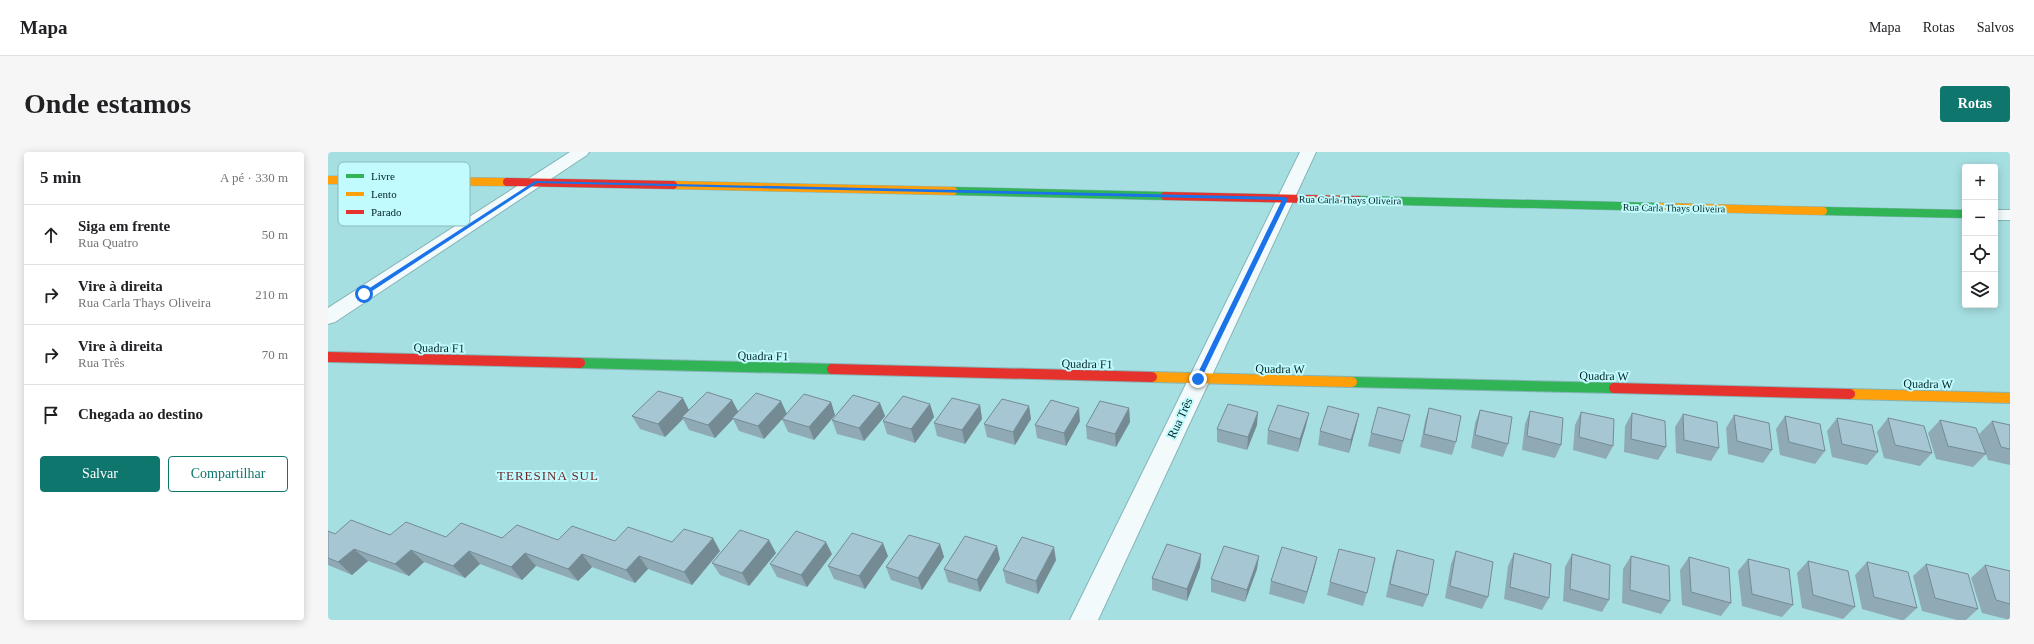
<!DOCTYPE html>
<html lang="pt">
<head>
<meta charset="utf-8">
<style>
	:root { --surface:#fff; --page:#f6f6f6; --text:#202124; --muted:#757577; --line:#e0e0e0; --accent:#0f766e }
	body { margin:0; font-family:"Times New Roman",serif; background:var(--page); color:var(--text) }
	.controls { position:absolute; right:12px; top:12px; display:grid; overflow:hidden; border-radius:4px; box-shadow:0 2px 10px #0003 }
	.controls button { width:36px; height:36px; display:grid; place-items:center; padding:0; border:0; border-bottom:1px solid var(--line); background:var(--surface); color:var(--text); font:20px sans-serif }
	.stop { position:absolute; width:12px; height:12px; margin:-9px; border:3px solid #1a73e8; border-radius:50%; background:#fff }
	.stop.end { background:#1a73e8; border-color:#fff; box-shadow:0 1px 4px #0008 }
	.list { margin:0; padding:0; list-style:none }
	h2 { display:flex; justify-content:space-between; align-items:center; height:52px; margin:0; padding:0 16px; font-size:17px }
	h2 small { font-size:13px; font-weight:400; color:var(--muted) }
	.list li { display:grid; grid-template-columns:26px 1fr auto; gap:12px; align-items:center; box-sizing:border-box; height:60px; padding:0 16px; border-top:1px solid var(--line) }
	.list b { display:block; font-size:15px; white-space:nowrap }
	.list p { margin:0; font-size:13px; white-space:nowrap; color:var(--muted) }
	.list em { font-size:13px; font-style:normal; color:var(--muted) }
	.actions { display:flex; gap:8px; padding:12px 16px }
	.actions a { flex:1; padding:9px 0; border:1px solid var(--accent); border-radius:4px; text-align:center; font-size:14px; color:var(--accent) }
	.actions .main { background:var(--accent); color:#fff }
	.icon { flex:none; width:22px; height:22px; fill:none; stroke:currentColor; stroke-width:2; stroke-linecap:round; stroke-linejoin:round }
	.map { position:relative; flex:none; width:1682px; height:468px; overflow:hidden; border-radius:4px }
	header { display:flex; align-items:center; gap:24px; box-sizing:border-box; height:56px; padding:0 20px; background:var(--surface); border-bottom:1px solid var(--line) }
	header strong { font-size:19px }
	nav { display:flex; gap:22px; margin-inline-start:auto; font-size:14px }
	.intro { display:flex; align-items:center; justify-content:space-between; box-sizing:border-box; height:96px; padding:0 24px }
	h1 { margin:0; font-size:28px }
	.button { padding:10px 18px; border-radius:4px; background:var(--accent); color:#fff; font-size:14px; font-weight:700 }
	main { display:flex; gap:24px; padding:0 24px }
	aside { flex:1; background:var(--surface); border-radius:4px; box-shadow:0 2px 10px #0003 }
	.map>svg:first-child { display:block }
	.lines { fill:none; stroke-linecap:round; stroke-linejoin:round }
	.street-casing { stroke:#86b4b7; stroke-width:2 }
	.fast-far1-casing { stroke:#86b4b7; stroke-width:9 }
	.fast-casing { stroke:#86b4b7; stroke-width:12 }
	.slow-far1-casing { stroke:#86b4b7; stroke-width:9 }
	.slow-casing { stroke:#86b4b7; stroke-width:12 }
	.jam-far1-casing { stroke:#86b4b7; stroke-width:9 }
	.jam-casing { stroke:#86b4b7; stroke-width:12 }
	.street { fill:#f2fafb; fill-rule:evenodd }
	.fast-far1 { stroke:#30b455; stroke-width:8 }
	.fast { stroke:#30b455; stroke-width:10 }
	.slow-far1 { stroke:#ff9f0a; stroke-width:8 }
	.slow { stroke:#ff9f0a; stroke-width:10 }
	.jam-far1 { stroke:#e5322d; stroke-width:8 }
	.jam { stroke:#e5322d; stroke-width:10 }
	.wall { fill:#8faab5 }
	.shaded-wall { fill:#748b94 }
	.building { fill:#a6c6d3; stroke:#748b94 }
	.route { fill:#1a73e8 }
	.labels { text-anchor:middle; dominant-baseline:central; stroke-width:4; stroke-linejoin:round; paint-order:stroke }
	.far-street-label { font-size:10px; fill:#022426; stroke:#c1fbfe }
	.street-label { font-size:12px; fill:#022426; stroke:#c1fbfe }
	.neighbourhood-label { font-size:13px; letter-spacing:1px; fill:#6c262a; stroke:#c1fbfe }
	.key { fill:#c1fbfe; stroke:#88babd; stroke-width:1 }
	.key-label { font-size:11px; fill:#022426 }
</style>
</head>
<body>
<header>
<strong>Mapa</strong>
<nav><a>Mapa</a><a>Rotas</a><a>Salvos</a></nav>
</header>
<div class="intro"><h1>Onde estamos</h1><a class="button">Rotas</a></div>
<main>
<aside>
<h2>5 min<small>A pé · 330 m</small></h2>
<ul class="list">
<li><svg class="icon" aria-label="ahead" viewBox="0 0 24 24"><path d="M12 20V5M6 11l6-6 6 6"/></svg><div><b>Siga em frente</b><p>Rua Quatro</p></div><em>50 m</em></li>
<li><svg class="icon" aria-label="right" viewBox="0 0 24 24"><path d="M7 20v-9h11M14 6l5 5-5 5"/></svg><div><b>Vire à direita</b><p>Rua Carla Thays Oliveira</p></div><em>210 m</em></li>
<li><svg class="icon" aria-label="right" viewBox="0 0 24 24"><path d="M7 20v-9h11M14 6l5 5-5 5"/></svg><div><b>Vire à direita</b><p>Rua Três</p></div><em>70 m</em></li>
<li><svg class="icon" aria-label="arrive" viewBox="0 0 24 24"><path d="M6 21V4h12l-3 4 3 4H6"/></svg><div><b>Chegada ao destino</b></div></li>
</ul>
<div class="actions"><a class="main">Salvar</a><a>Compartilhar</a></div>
</aside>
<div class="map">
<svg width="1682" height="468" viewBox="0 0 1682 468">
	<rect width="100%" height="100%" fill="#a6dfe2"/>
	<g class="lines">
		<defs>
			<path id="street" d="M 242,0 L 261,0 L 259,3 L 7,170 L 0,172 L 0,156 Z
				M 972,0 L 988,0 L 770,468 L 742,468 Z
				M 1667,58 L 1682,58 L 1682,68 L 1667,68 Z"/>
			<path id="fast-far1" d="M 625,39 L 837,44
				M 1030,48 L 1332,55
				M 1495,59 L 1637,62"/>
			<path id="fast" d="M 252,211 L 504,217
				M 1024,230 L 1286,236"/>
			<path id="slow-far1" d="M 0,28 L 179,30
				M 345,33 L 625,39
				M 1332,55 L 1495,59"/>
			<path id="slow" d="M 824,225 L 1024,230
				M 1522,242 L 1682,246"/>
			<path id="jam-far1" d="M 179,30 L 345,33
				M 837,44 L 1030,48"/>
			<path id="jam" d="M 0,205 L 252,211
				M 504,217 L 824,225
				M 1286,236 L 1522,242"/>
		</defs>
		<use href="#street" class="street-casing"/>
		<use href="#fast-far1" class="fast-far1-casing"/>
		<use href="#fast" class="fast-casing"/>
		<use href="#slow-far1" class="slow-far1-casing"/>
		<use href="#slow" class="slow-casing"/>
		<use href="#jam-far1" class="jam-far1-casing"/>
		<use href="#jam" class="jam-casing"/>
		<use href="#street" class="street"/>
		<use href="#fast-far1" class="fast-far1"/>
		<use href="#fast" class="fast"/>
		<use href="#slow-far1" class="slow-far1"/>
		<use href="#slow" class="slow"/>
		<use href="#jam-far1" class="jam-far1"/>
		<use href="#jam" class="jam"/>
	</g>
	<path class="wall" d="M 503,250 L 507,263 L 486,288 L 460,280 L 454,267 L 436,287 L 411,279 L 405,267 L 387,286 L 361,278 L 355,267 L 337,285 L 312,277 L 304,264 L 361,258 L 459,262 Z
		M 552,251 L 557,264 L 536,289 L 509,282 L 504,268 Z
		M 602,252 L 606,265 L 587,291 L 559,282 L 555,269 Z
		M 652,253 L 654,267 L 637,292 L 609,284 L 606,271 Z
		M 701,254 L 703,267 L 687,293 L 659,285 L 656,272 Z
		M 801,256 L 802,270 L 788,295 L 759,287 L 758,274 Z
		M 1101,256 L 1128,290 L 1124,303 L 1092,295 L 1097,269 Z
		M 1152,258 L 1180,292 L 1175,305 L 1143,296 L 1147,271 Z
		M 1202,259 L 1233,293 L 1227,306 L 1194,298 L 1197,272 Z
		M 1253,260 L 1285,294 L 1278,307 L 1245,298 L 1247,273 Z
		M 1304,261 L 1338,295 L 1330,308 L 1296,300 L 1297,274 Z
		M 1031,262 L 1028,275 L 1021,301 L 990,293 L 992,279 Z
		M 1355,262 L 1391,296 L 1383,309 L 1348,301 L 1347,275 Z
		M 1082,263 L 1072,302 L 1040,294 L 1043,281 Z
		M 1406,263 L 1444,298 L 1435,311 L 1400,302 L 1398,276 Z
		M 1457,264 L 1497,299 L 1487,312 L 1452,303 L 1448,277 Z
		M 1509,266 L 1550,300 L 1539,313 L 1504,305 L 1499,279 Z
		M 1560,266 L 1604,301 L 1592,314 L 1556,306 L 1549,280 Z
		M 1612,268 L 1658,302 L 1645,315 L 1608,307 L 1600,281 Z
		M 752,269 L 738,294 L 709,286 L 707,273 Z
		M 1664,269 L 1682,273 L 1682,313 L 1660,308 L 1651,282 Z
		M 929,273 L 919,298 L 889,290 L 889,277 Z
		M 978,274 L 970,300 L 939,292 L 940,278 Z
		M 0,379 L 7,382 L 230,388 L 344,390 L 392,399 L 364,433 L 320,417 L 307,431 L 264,415 L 250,429 L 208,414 L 194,428 L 152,412 L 137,426 L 96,410 L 81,424 L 40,409 L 24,423 L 0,413 Z
		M 612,392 L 616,405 L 594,438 L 563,428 L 558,415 Z
		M 1069,398 L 1100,443 L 1095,455 L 1058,445 L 1065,411 Z
		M 1128,399 L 1160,445 L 1154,457 L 1117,446 L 1123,412 Z
		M 448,401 L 421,434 L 392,423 L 384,411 Z
		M 1186,401 L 1221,446 L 1214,458 L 1176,447 L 1180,414 Z
		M 504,402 L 479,435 L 449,425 L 442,412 Z
		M 873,402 L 872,415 L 859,449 L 824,438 L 824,426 Z
		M 1244,402 L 1281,448 L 1274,460 L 1235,449 L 1237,415 Z
		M 560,404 L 537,437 L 506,427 L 500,414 Z
		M 1303,404 L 1342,449 L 1333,462 L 1294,451 L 1295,417 Z
		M 989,405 L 986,418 L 976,452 L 941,442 L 943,429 Z
		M 1361,405 L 1403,451 L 1393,464 L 1354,453 L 1352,418 Z
		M 672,407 L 652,440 L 620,430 L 616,417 Z
		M 1420,407 L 1465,453 L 1454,465 L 1414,454 L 1410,419 Z
		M 728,408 L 710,442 L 678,431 L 675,418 Z
		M 1480,409 L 1527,455 L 1515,467 L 1474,456 L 1469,421 Z
		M 1539,410 L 1589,456 L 1576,468 L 1573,468 L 1534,457 L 1527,423 Z
		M 1598,412 L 1650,457 L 1638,468 L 1629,468 L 1594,459 L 1585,424 Z
		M 1657,413 L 1682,419 L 1682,468 L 1654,461 L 1643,426 Z
		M 929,417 L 917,450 L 883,440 L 883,427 Z
		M 1002,430 L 1039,441 L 1035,454 L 999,443 Z"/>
	<path class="shaded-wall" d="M 355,246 L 362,260 L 354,265 L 355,267 L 337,285 L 330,272 Z
		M 404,248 L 411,261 L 404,266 L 405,267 L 387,286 L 380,273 Z
		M 453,249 L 459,262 L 436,287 L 430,274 Z
		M 503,250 L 507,263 L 486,288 L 481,275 Z
		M 552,251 L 557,264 L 536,289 L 531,276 Z
		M 602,252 L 606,265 L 587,291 L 583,277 Z
		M 652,253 L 654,267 L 637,292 L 634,278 Z
		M 701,254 L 703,267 L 687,293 L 685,280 Z
		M 751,256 L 752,269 L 738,294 L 736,281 Z
		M 801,256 L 802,270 L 788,295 L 787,282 Z
		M 930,260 L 929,273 L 919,298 L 920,285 Z
		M 981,261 L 978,274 L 970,300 L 972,287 Z
		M 1031,262 L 1028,275 L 1021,301 L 1023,288 Z
		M 385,386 L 392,399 L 364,433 L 356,420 Z
		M 441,388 L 448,401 L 421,434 L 414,421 Z
		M 498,390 L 504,402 L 479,435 L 473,423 Z
		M 555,391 L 560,404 L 537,437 L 531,424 Z
		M 612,392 L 616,405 L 594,438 L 590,426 Z
		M 669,394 L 672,407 L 652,440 L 649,428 Z
		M 726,395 L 728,408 L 710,442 L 708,429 Z
		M 26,397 L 40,409 L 24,423 L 10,410 Z
		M 83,398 L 96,410 L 81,424 L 67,412 Z
		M 141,399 L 152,412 L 137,426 L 125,414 Z
		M 197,401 L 208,414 L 194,428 L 183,415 Z
		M 254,402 L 264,415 L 250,429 L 240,417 Z
		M 873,402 L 872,415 L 859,449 L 859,437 Z
		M 311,404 L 320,417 L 307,431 L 298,418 Z
		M 931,404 L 929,417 L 917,450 L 919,438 Z
		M 989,405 L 986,418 L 976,452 L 979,440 Z"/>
	<path class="building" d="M 330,239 L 355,246 L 330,272 L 304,264 Z
		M 379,240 L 404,248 L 380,273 L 354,265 Z
		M 428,241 L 453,249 L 430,274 L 404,266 Z
		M 476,242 L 503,250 L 481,275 L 454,267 Z
		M 525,243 L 552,251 L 531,276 L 504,268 Z
		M 575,244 L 602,252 L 583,277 L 555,269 Z
		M 624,246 L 652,253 L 634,278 L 606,271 Z
		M 674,247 L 701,254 L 685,280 L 656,272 Z
		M 723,248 L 751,256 L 736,281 L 707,273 Z
		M 772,249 L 801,256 L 787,282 L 758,274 Z
		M 900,252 L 930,260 L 920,285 L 889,277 Z
		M 950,253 L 981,261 L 972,287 L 940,278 Z
		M 1000,254 L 1031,262 L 1023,288 L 992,279 Z
		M 1050,255 L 1082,263 L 1075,289 L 1043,281 Z
		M 1101,256 L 1133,264 L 1128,290 L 1096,282 Z
		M 1152,258 L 1184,265 L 1180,292 L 1147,283 Z
		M 1202,259 L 1235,266 L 1233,293 L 1199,284 Z
		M 1253,260 L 1286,267 L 1285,294 L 1251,285 Z
		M 1304,261 L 1337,269 L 1338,295 L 1303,287 Z
		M 1355,262 L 1389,270 L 1391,296 L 1356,288 Z
		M 1406,263 L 1441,271 L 1444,298 L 1409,289 Z
		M 1457,264 L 1492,272 L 1497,299 L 1461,290 Z
		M 1509,266 L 1544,273 L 1550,300 L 1514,292 Z
		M 1560,266 L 1596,274 L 1604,301 L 1567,293 Z
		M 1612,268 L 1648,276 L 1658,302 L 1620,294 Z
		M 1664,269 L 1682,273 L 1682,297 L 1673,295 Z
		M 23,368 L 62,383 L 78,370 L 118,385 L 133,371 L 174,386 L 189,373 L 230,388 L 244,374 L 287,389 L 300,375 L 344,390 L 356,377 L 385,386 L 356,420 L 311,404 L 298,418 L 254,402 L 240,417 L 197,401 L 183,415 L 141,399 L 125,414 L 83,398 L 67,412 L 26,397 L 10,410 L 0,406 L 0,379 L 7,382 Z
		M 412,378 L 441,388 L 414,421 L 384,411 Z
		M 468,379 L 498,390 L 473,423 L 442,412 Z
		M 524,381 L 555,391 L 531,424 L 500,414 Z
		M 581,383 L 612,392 L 590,426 L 558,415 Z
		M 637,384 L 669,394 L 649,428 L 616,417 Z
		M 694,385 L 726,395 L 708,429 L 675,418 Z
		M 839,392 L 873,402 L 859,437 L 824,426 Z
		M 896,394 L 931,404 L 919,438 L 883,427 Z
		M 954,395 L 989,405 L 979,440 L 943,429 Z
		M 1011,397 L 1047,406 L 1039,441 L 1002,430 Z
		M 1069,398 L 1106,408 L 1100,443 L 1062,432 Z
		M 1128,399 L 1165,410 L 1160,445 L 1122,434 Z
		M 1186,401 L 1223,412 L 1221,446 L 1182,435 Z
		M 1244,402 L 1282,413 L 1281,448 L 1242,437 Z
		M 1303,404 L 1341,414 L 1342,449 L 1302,438 Z
		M 1361,405 L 1401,416 L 1403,451 L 1363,440 Z
		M 1420,407 L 1461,417 L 1465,453 L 1424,442 Z
		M 1480,409 L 1520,419 L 1527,455 L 1485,443 Z
		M 1539,410 L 1580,420 L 1589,456 L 1546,445 Z
		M 1598,412 L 1640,422 L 1650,457 L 1607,446 Z
		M 1657,413 L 1682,419 L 1682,452 L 1668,448 Z"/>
	<path class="route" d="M 207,29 L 957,45 L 960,47 L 873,227 L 870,229 L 867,227 L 954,48 L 209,31 L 38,143 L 34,143 L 34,141 Z"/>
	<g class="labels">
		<g class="far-street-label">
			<text transform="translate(1022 48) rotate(1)">Rua Carla Thays Oliveira</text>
			<text transform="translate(1346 56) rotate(1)">Rua Carla Thays Oliveira</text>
		</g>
		<g class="street-label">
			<text transform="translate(111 196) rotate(1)">Quadra F1</text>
			<text transform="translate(435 204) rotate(1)">Quadra F1</text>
			<text transform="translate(759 212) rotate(1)">Quadra F1</text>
			<text transform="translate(952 217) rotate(1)">Quadra W</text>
			<text transform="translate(1276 224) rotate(1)">Quadra W</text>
			<text transform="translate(1600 232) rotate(1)">Quadra W</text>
			<text transform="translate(852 266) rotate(-65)">Rua Três</text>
		</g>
		<g class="neighbourhood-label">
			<text x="220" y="323">TERESINA SUL</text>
		</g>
	</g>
	<rect x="10" y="10" width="132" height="64" rx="6" class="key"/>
	<rect x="18" y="22" width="18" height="4" fill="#30b455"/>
	<rect x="18" y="40" width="18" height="4" fill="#ff9f0a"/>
	<rect x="18" y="58" width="18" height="4" fill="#e5322d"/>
	<g class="key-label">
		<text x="43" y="28">Livre</text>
		<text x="43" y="46">Lento</text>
		<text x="43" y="64">Parado</text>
	</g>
</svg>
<div class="controls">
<button>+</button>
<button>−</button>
<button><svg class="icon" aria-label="locate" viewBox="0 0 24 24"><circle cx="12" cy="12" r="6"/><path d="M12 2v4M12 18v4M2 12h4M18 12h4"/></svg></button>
<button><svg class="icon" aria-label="layers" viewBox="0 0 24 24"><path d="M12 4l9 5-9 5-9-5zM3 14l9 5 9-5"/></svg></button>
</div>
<div class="stop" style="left:36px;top:142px"></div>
<div class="stop end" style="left:870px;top:227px"></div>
</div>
</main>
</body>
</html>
